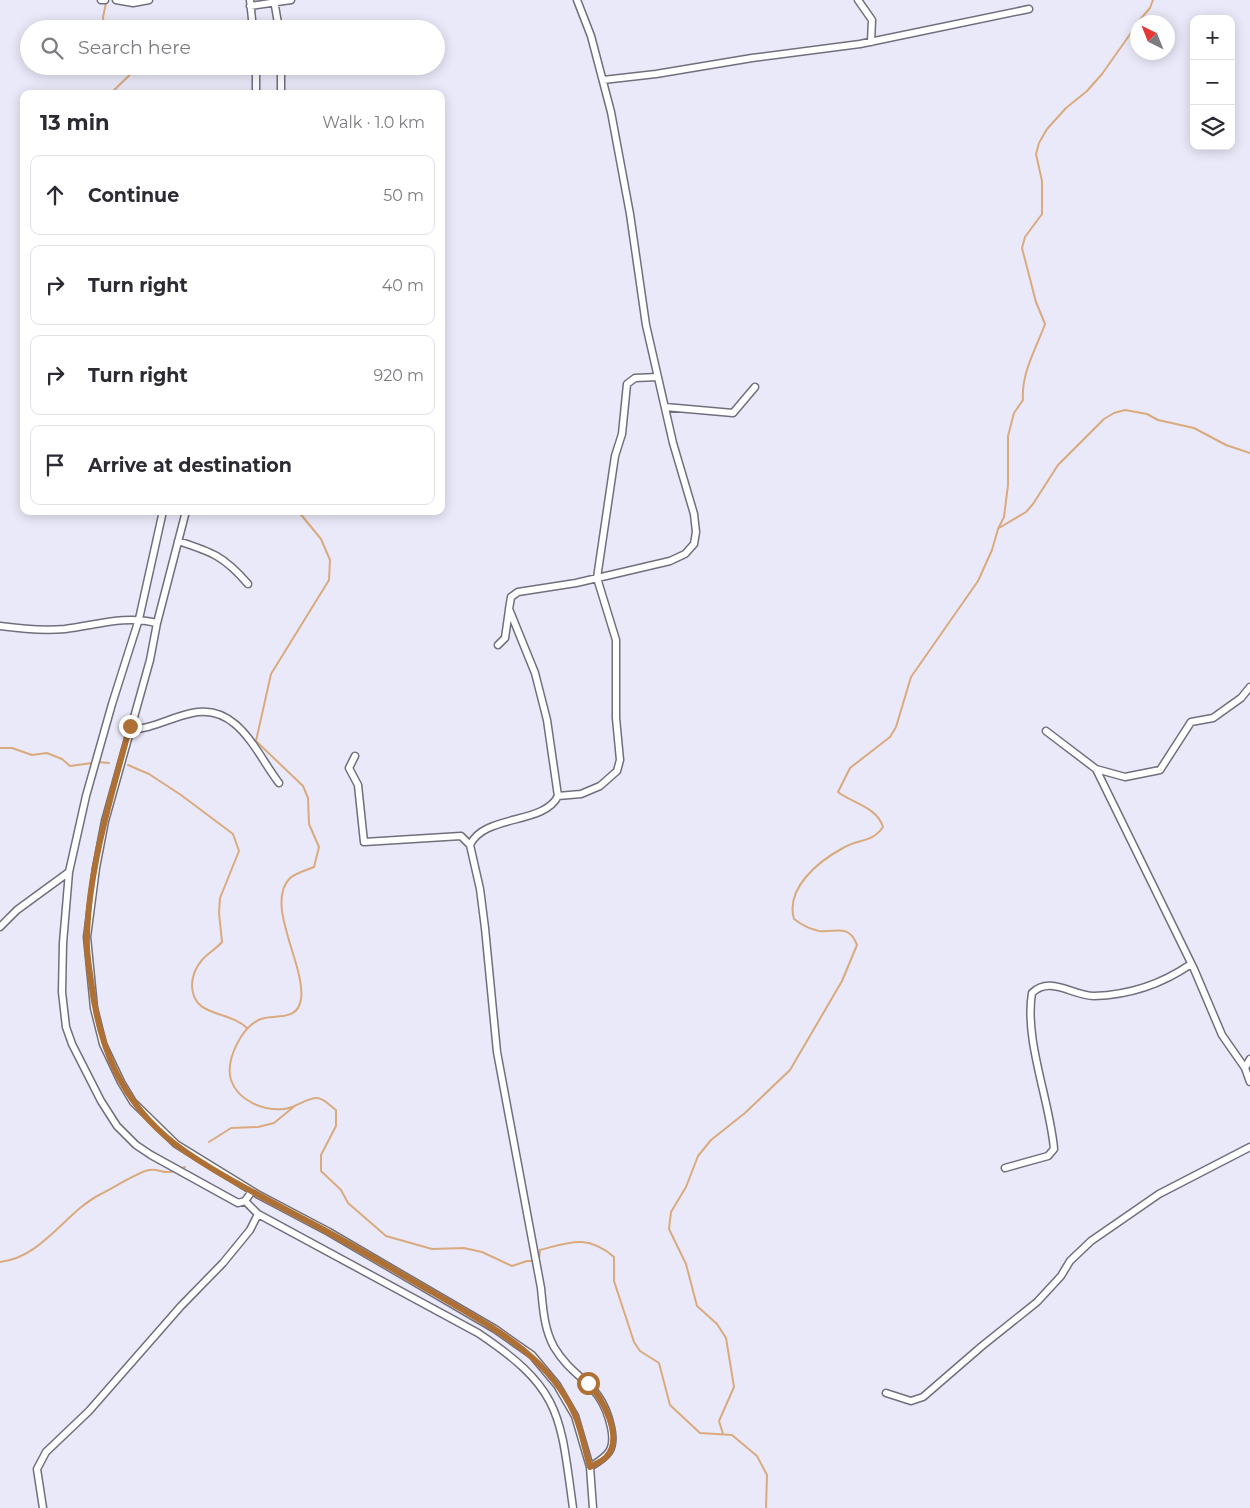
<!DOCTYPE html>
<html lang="en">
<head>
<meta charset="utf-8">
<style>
	:root { --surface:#fff; --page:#f2f2f3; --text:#2b2b33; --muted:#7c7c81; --line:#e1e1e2 }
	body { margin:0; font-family:Montserrat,sans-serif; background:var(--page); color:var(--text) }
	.controls { position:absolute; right:15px; top:15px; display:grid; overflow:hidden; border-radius:10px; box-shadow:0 2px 12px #0003 }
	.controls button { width:45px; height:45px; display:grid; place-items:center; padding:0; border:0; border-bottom:1px solid var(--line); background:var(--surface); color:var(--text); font:25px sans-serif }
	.compass { position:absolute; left:1130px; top:15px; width:45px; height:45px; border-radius:50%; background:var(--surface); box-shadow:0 2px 12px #0003; rotate:317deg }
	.stop { position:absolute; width:15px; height:15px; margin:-11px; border:4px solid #ae7035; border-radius:50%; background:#fff }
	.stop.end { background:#ae7035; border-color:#fff; box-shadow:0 1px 5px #0008 }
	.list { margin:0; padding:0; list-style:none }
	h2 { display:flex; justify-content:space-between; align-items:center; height:65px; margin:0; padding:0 20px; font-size:21px }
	h2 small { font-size:16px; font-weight:400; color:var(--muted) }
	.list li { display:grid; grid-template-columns:32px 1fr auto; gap:15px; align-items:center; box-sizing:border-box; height:80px; margin:0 10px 10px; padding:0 10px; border:1px solid var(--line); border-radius:10px }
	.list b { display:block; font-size:19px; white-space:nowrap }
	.list em { font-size:16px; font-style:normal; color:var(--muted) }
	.icon { flex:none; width:28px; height:28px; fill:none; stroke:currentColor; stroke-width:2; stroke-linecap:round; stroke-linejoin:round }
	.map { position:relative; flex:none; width:1250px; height:1508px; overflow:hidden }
	.search { position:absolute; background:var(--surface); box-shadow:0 2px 12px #0003; left:20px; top:20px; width:425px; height:55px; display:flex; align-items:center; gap:12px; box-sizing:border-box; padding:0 18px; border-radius:28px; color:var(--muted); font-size:19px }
	.panel { position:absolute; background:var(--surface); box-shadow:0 2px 12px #0003; left:20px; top:90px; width:425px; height:425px; border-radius:10px }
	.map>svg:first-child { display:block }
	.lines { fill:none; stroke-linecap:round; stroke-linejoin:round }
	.stream { stroke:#daaa7f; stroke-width:2 }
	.street-casing { stroke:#706f7c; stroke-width:9 }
	.street { stroke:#fff; stroke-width:6 }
	.route { stroke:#ae7035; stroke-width:6 }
</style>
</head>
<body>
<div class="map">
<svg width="1250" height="1508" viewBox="0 0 1250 1508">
	<rect width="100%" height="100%" fill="#eae9f9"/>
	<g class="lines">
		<path class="stream" d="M 1138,22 L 1150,8 L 1153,0
			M 104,29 L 103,17 L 106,3
			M 110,94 L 139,66
			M 298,511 L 321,539 L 330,560 L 329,580 L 271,674 L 256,741 L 303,786 L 308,798 L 309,824 L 319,847 L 314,867 C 307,870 296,873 290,878 C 264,904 306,966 301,999 C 298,1022 275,1014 261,1019 C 242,1026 225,1060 231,1080 C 238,1101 264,1111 284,1109 C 295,1108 306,1098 317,1098 C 324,1098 330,1106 336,1110 L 336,1126 L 321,1155 L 321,1171 L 341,1190 L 348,1203 L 386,1236 L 432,1249 L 464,1248 L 482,1252 L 512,1266 L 527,1261 L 531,1261
			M 999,528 L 1026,512 L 1033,504 L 1058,465 L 1104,419 L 1114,413 L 1125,410 L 1147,414 L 1158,420 L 1194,428 L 1226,445 L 1250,453
			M 0,748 L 12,748 L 32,755 L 47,753 L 62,759 L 70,766 L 92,763
			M 98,762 L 109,763
			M 128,765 L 149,774 L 181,795 L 233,834 L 239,851 L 220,898 L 219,913 L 222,942 C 216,949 208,953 202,960 C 196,967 192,977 192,986 C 193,1018 229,1010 247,1028
			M 209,1142 L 231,1128 L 258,1127 L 274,1123 L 296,1105
			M 180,1169 L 185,1167
			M 539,1259 L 540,1250 C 570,1242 588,1234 614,1257 L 614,1281 L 634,1342 L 640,1351 L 659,1363 L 670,1405 L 700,1433 L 732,1435 L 757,1456 L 767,1475 L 766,1508
			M 0,1262 C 43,1257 65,1212 101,1194 C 111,1189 140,1171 149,1170 C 160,1168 162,1175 175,1171
			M 723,1434 L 719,1421 L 734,1387 L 726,1338 L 717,1324 L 697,1306 L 686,1264 L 669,1229 L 671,1212 L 686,1187 L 698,1156 L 711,1140 L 745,1113 L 790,1070 L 842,981 L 857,945 C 849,923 835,933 819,931 C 809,929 802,925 794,919 C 785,888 819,861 843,848 C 859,838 871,844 883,827 C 877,807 852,803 838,792 L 850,768 L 890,737 L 896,727 L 911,677 L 978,581 L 992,550 L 998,529 L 1004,517 L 1008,485 L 1008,436 L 1014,413 L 1023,400 C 1021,373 1036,349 1045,324 L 1036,302 L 1022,248 L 1025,237 L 1042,214 L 1042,181 L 1036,154 L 1039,143 L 1047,129 L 1066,108 L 1087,91 L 1102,74 L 1138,23"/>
		<defs>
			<path id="street" d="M 101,0 L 105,0
				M 116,0 L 133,3 L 149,0
				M 250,0 L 253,29
				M 274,0 L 279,29
				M 577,0 L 591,36 L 611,112 L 630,214 L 646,325 L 673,443 L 694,514 L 696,532 L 694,544 L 685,554 L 670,561 L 576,583 L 518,592 L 511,597 L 509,609 L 535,673 L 547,720 L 558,796 C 544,825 484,814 470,845 L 480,889 L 485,928 L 497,1052 L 541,1288 C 543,1308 544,1329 554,1347 C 575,1382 601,1381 611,1427 C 616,1450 608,1456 590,1467
				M 858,0 L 872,20 L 871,42
				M 250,6 L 291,0
				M 256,66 L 256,94
				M 603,80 L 656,74 L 752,58 L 860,44 L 1029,9
				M 281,94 L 281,66
				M 665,407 L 733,413 L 755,387
				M 163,511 L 139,619 L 112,704 L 86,796 L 69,872 L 63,943 L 62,992 L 66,1027 L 72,1044 L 101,1101 L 117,1126 L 136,1145 L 151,1155 L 238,1203 L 245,1201
				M 186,511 L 157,623 L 150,660 L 105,821 L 96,868 L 87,937 L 94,1008 L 103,1044 L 121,1082 L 133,1102 L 176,1144 L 257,1194 L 329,1232 L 495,1329 L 532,1355 L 557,1385 L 575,1416 L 590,1467 L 593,1508
				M 178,541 C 212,552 224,556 248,584
				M 0,626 C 22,629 43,631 65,629 C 97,625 125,615 157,623
				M 498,645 L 505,638 L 509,610
				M 128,730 C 152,729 169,718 192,713 C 238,703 256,753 279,783
				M 1046,731 L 1096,769 L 1194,969 L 1222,1035 L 1245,1068
				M 355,756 L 349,768 L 358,785 L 364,842 L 461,836 L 470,845
				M 1096,769 L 1125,777 L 1160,770 L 1191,722 L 1213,718 L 1241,698 L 1250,687
				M 558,796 L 581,794 L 600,786 L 617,771 L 620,760 L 616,718 L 616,640 L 597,578 L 615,456 L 622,434 L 627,384 L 635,378 L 658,377
				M 0,927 L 17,910 L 69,872
				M 1250,1059 L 1245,1068 L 1250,1082
				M 1005,1168 L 1048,1156 L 1054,1149 C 1050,1101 1024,1040 1032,993 C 1050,975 1073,996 1094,996 C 1129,995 1162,984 1191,964
				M 252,1191 L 245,1201 L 258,1214 L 478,1333 C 562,1389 560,1414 573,1508
				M 886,1393 L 911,1401 L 923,1397 L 982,1346 L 1037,1302 L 1061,1276 L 1070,1261 L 1091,1241 L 1159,1194 L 1250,1147
				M 43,1508 L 37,1469 L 46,1452 L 89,1411 L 181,1306 L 223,1263 L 250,1230 L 258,1214"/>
		</defs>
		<use href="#street" class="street-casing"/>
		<use href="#street" class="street"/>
	</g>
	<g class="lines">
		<path class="route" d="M 130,726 C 112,793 89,867 87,936 C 86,951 89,966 91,981 C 99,1047 121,1102 175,1144 C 215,1174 269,1200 313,1224 C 354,1246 394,1270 434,1293 C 489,1326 547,1353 575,1415 C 582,1431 585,1450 590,1467 C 595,1464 603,1461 607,1456 C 624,1437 602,1397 588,1383"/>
	</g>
</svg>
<div class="controls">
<button>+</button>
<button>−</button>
<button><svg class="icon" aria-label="layers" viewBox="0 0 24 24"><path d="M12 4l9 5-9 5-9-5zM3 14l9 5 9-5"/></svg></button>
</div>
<svg class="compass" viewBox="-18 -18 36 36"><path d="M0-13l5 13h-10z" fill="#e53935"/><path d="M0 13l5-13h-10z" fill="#7c7c81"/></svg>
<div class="stop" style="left:588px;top:1383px"></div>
<div class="stop end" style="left:130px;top:726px"></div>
<div class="search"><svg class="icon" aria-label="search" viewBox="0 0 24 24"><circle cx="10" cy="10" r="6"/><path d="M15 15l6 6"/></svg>Search here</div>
<section class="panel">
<h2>13 min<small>Walk · 1.0 km</small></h2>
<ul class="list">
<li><svg class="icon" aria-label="ahead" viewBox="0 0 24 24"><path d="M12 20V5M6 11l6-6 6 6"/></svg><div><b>Continue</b></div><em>50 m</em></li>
<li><svg class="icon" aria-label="right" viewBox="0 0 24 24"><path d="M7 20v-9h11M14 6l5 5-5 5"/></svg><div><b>Turn right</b></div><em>40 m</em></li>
<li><svg class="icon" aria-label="right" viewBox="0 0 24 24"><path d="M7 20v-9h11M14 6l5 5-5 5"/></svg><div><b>Turn right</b></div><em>920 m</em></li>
<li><svg class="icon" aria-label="arrive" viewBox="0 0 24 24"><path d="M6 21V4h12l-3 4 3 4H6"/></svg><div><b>Arrive at destination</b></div></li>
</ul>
</section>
</div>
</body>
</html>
